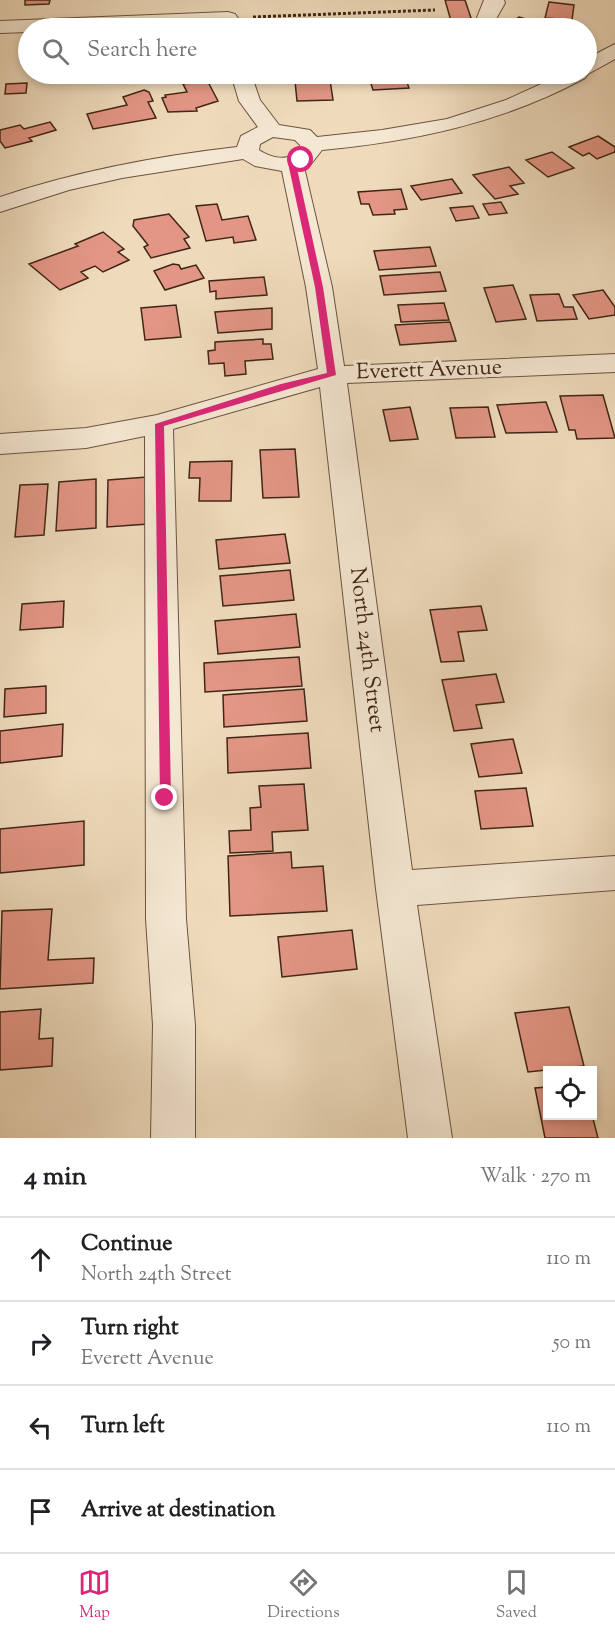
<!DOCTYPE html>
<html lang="en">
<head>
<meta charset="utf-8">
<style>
	:root { --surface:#fff; --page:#f2f2f2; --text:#202124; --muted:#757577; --line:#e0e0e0; --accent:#db2777 }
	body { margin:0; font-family:"Sorts Mill Goudy",serif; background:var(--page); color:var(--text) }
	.controls { position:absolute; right:18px; bottom:18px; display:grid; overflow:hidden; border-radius:0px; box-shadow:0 3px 9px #0003 }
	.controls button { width:54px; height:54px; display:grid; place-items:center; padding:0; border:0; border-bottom:2px solid var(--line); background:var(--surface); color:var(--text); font:30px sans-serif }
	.stop { position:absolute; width:18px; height:18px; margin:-14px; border:4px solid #db2777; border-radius:50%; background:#fff }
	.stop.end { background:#db2777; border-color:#fff; box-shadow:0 2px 6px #0008 }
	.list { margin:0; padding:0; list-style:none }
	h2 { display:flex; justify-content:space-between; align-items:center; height:78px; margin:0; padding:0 24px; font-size:26px }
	h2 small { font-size:20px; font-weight:400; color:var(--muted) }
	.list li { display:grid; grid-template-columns:39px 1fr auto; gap:18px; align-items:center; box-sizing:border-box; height:84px; padding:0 24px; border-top:2px solid var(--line) }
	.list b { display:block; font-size:22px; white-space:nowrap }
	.list p { margin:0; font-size:20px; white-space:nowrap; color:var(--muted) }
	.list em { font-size:20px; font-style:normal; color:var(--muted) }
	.icon { flex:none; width:33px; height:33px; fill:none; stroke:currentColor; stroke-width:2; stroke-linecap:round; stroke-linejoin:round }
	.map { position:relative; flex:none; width:615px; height:1138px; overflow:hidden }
	.search { position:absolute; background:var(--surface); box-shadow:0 3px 9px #0003; left:18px; right:18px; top:18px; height:66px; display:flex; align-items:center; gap:15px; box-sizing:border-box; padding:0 21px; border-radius:33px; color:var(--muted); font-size:22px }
	.sheet { height:414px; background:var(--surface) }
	nav { display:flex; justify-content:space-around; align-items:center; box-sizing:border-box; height:84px; border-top:2px solid var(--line); background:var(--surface); font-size:16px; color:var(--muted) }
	nav a { display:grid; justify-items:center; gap:3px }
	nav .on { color:var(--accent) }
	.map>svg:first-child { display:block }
	.building { fill:#e39685; stroke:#412617; stroke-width:1.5 }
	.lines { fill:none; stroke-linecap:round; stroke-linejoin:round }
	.minor-casing { stroke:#6c5340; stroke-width:2 }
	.path { stroke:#412617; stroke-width:3; stroke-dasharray:3 2; stroke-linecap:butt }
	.minor { fill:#f5e8d3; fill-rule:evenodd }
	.route { fill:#db2777 }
	.labels { text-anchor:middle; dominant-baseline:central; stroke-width:6; stroke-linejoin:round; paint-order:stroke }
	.street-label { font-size:22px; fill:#412617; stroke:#f5e8d3 }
</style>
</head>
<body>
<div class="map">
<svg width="615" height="1138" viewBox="0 0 615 1138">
	<rect width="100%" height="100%" fill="#efdbbc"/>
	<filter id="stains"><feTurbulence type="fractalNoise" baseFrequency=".00333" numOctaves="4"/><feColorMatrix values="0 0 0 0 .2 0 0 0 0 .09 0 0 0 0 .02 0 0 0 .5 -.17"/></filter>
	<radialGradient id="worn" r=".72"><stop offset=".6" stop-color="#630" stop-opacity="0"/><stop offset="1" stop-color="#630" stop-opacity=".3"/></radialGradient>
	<path class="building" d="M 25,0 L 50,0 L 49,4 L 25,5 Z
		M 445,0 L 465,0 L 474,27 L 453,28 Z
		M 549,2 L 574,5 L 572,20 L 545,18 Z
		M 519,17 L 556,28 L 506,26 Z
		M 435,21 L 437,28 L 360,28 L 359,24 Z
		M 368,74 L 404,74 L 409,88 L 373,90 Z
		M 421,74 L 460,74 L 432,82 Z
		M 207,80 L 218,101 L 196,108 L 197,111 L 168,112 L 162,98 L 166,97 L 165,95 L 187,92 L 183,84 Z
		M 330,80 L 333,100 L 297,101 L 295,81 Z
		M 27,83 L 26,93 L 5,94 L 6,84 Z
		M 144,90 L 149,92 L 153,101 L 148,102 L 156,118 L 93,129 L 87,114 L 127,105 L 123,97 Z
		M 50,122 L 56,130 L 29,138 L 32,141 L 5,148 L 0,141 L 0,130 L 20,125 L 24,129 Z
		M 598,136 L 615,147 L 615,152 L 597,159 L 589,153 L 583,156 L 569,147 Z
		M 552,152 L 574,168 L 548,177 L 526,160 Z
		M 509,167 L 524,183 L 510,186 L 518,194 L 495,199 L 473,175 Z
		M 452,179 L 462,193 L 421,200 L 411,186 Z
		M 401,189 L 407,209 L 394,210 L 395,214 L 373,215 L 369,204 L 361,204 L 358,192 Z
		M 501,202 L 507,213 L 489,215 L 483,204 Z
		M 217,204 L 222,220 L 248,216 L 256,240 L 234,243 L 233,237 L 206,241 L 196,206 Z
		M 473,206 L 479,218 L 456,221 L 450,208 Z
		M 169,214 L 189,237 L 184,239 L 190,248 L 151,258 L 144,247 L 148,245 L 133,226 L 134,220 Z
		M 103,232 L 124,249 L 118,252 L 129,260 L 103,272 L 95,266 L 81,272 L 88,278 L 60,290 L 29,264 L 78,246 L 75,244 Z
		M 430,247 L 436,266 L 379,270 L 374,251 Z
		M 173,264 L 179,265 L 181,269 L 196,265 L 204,278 L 165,290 L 154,271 Z
		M 440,272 L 446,291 L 384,295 L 380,276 Z
		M 264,277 L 267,295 L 216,299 L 216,291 L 210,292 L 209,281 Z
		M 513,285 L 526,319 L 496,322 L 484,288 Z
		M 603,290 L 615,307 L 615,315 L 589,319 L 573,295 Z
		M 559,294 L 564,307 L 573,307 L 577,319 L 537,321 L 530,295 Z
		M 444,303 L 449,320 L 401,322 L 398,305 Z
		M 176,305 L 181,337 L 145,340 L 141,308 Z
		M 272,308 L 272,329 L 218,333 L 215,312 Z
		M 450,322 L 456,341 L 400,345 L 395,325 Z
		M 263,339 L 263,344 L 271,344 L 273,359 L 245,361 L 246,374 L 225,376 L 224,363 L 209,364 L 208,351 L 215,350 L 215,342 Z
		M 603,395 L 615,438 L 577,439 L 575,430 L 569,430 L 560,396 Z
		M 546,402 L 557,432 L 506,433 L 497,405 Z
		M 410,407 L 418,439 L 390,441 L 383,410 Z
		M 488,407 L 495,437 L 456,438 L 450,408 Z
		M 295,449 L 299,497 L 263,498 L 260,450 Z
		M 232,461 L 231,501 L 199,501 L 200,478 L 189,478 L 190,462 Z
		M 147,477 L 148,524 L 107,527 L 108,480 Z
		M 96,479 L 96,528 L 56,531 L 59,482 Z
		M 48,484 L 44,535 L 15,537 L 20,485 Z
		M 285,534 L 290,563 L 219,569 L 216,540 Z
		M 290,570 L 294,600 L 223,606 L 220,576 Z
		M 64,601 L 63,627 L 20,630 L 22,604 Z
		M 481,606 L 487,630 L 458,632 L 464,661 L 441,662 L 430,610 Z
		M 296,614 L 300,647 L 218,654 L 215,621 Z
		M 299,657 L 302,686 L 205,692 L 204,663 Z
		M 496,674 L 504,702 L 476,705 L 482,728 L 454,731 L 442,680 Z
		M 46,686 L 46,713 L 4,717 L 5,689 Z
		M 304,689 L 307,721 L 224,727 L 223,695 Z
		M 63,724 L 62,756 L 0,763 L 0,731 Z
		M 308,733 L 311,768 L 228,773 L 227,738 Z
		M 513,739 L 522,773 L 479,777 L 471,744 Z
		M 304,784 L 308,830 L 272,832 L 273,851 L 230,853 L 229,831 L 251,830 L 250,808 L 261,807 L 259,786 Z
		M 526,788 L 533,826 L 481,829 L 475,791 Z
		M 84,821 L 84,865 L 0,873 L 0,829 Z
		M 291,852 L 292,868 L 323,866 L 327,911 L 230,916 L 228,856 Z
		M 52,909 L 48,960 L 94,958 L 93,983 L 0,989 L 2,911 Z
		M 352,930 L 357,969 L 282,977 L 278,937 Z
		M 569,1007 L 584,1066 L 528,1072 L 515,1013 Z
		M 41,1009 L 39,1039 L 53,1038 L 52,1066 L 0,1070 L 0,1012 Z
		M 548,1087 L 548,1116 L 592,1115 L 598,1138 L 545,1138 L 535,1088 Z"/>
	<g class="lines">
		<defs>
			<path id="minor" d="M 484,0 L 504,0 L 505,3 L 491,28 L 464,28 L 467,24 L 476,20 Z
				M 228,12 L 235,14 L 238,18 L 235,22 L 112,28 L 28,28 L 28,32 L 0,33 L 0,21 Z
				M 615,44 L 615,59 L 588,74 L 585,78 C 502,123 415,141 322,150 L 311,164 L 304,167 L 332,287 L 344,366 L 615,354 L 615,372 L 347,383 L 412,870 L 615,856 L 615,890 L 417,905 L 452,1138 L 408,1138 L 376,889 L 320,387 L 173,429 L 186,919 L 195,1025 L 195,1138 L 151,1138 L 153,1025 L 146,919 L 145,436 L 86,448 L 0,454 L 0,434 L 86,428 L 157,415 L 318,369 L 306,287 L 282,171 L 255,166 L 243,159 L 122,178 L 69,190 L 0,212 L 0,197 C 77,171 157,156 237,147 L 241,136 L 258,127 L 239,101 L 231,74 L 251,74 L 260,100 L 279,125 L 310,130 L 317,137 L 382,130 L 447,119 L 506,100 L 563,74 L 586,74 L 586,59 ZM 273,137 L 295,140 L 300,145 L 299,151 C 288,162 271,158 259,150 L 260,144 Z"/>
		</defs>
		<use href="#minor" class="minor-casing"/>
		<path class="path" d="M 253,17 L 435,10"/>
		<use href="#minor" class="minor"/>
	</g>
	<path class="route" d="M 301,158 L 303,162 L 296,164 L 323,287 L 336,375 L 164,426 L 171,798 L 165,803 L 160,798 L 155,424 L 281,384 L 327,373 L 315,287 L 288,163 Z"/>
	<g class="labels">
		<g class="street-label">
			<text transform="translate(429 371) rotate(-2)">Everett Avenue</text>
			<text transform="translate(366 650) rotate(83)">North 24th Street</text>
		</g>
	</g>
	<rect width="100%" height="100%" filter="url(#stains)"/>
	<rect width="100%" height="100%" fill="url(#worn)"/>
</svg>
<div class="controls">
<button><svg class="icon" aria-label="locate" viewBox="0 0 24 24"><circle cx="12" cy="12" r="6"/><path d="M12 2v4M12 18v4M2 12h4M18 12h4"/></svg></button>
</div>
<div class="stop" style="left:301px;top:160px"></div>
<div class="stop end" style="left:165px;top:798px"></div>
<div class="search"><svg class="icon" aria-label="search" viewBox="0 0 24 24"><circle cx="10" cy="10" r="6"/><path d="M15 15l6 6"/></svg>Search here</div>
</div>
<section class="sheet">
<h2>4 min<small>Walk · 270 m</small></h2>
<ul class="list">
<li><svg class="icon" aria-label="ahead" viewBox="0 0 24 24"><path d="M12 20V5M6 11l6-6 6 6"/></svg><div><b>Continue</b><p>North 24th Street</p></div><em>110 m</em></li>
<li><svg class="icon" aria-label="right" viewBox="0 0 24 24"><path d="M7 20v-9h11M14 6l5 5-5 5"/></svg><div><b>Turn right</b><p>Everett Avenue</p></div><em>50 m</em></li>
<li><svg class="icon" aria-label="left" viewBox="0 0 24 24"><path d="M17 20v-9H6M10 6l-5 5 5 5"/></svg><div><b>Turn left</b></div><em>110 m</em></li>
<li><svg class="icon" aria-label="arrive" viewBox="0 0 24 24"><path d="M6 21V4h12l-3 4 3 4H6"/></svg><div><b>Arrive at destination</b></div></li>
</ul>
</section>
<nav>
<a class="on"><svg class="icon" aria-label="map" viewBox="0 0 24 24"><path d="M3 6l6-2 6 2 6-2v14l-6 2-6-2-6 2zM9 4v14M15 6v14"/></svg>Map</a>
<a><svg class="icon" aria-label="directions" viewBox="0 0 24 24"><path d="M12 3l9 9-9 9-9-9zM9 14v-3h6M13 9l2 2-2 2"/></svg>Directions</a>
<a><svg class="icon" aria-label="saved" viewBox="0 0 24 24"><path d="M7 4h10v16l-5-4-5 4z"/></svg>Saved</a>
</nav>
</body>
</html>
